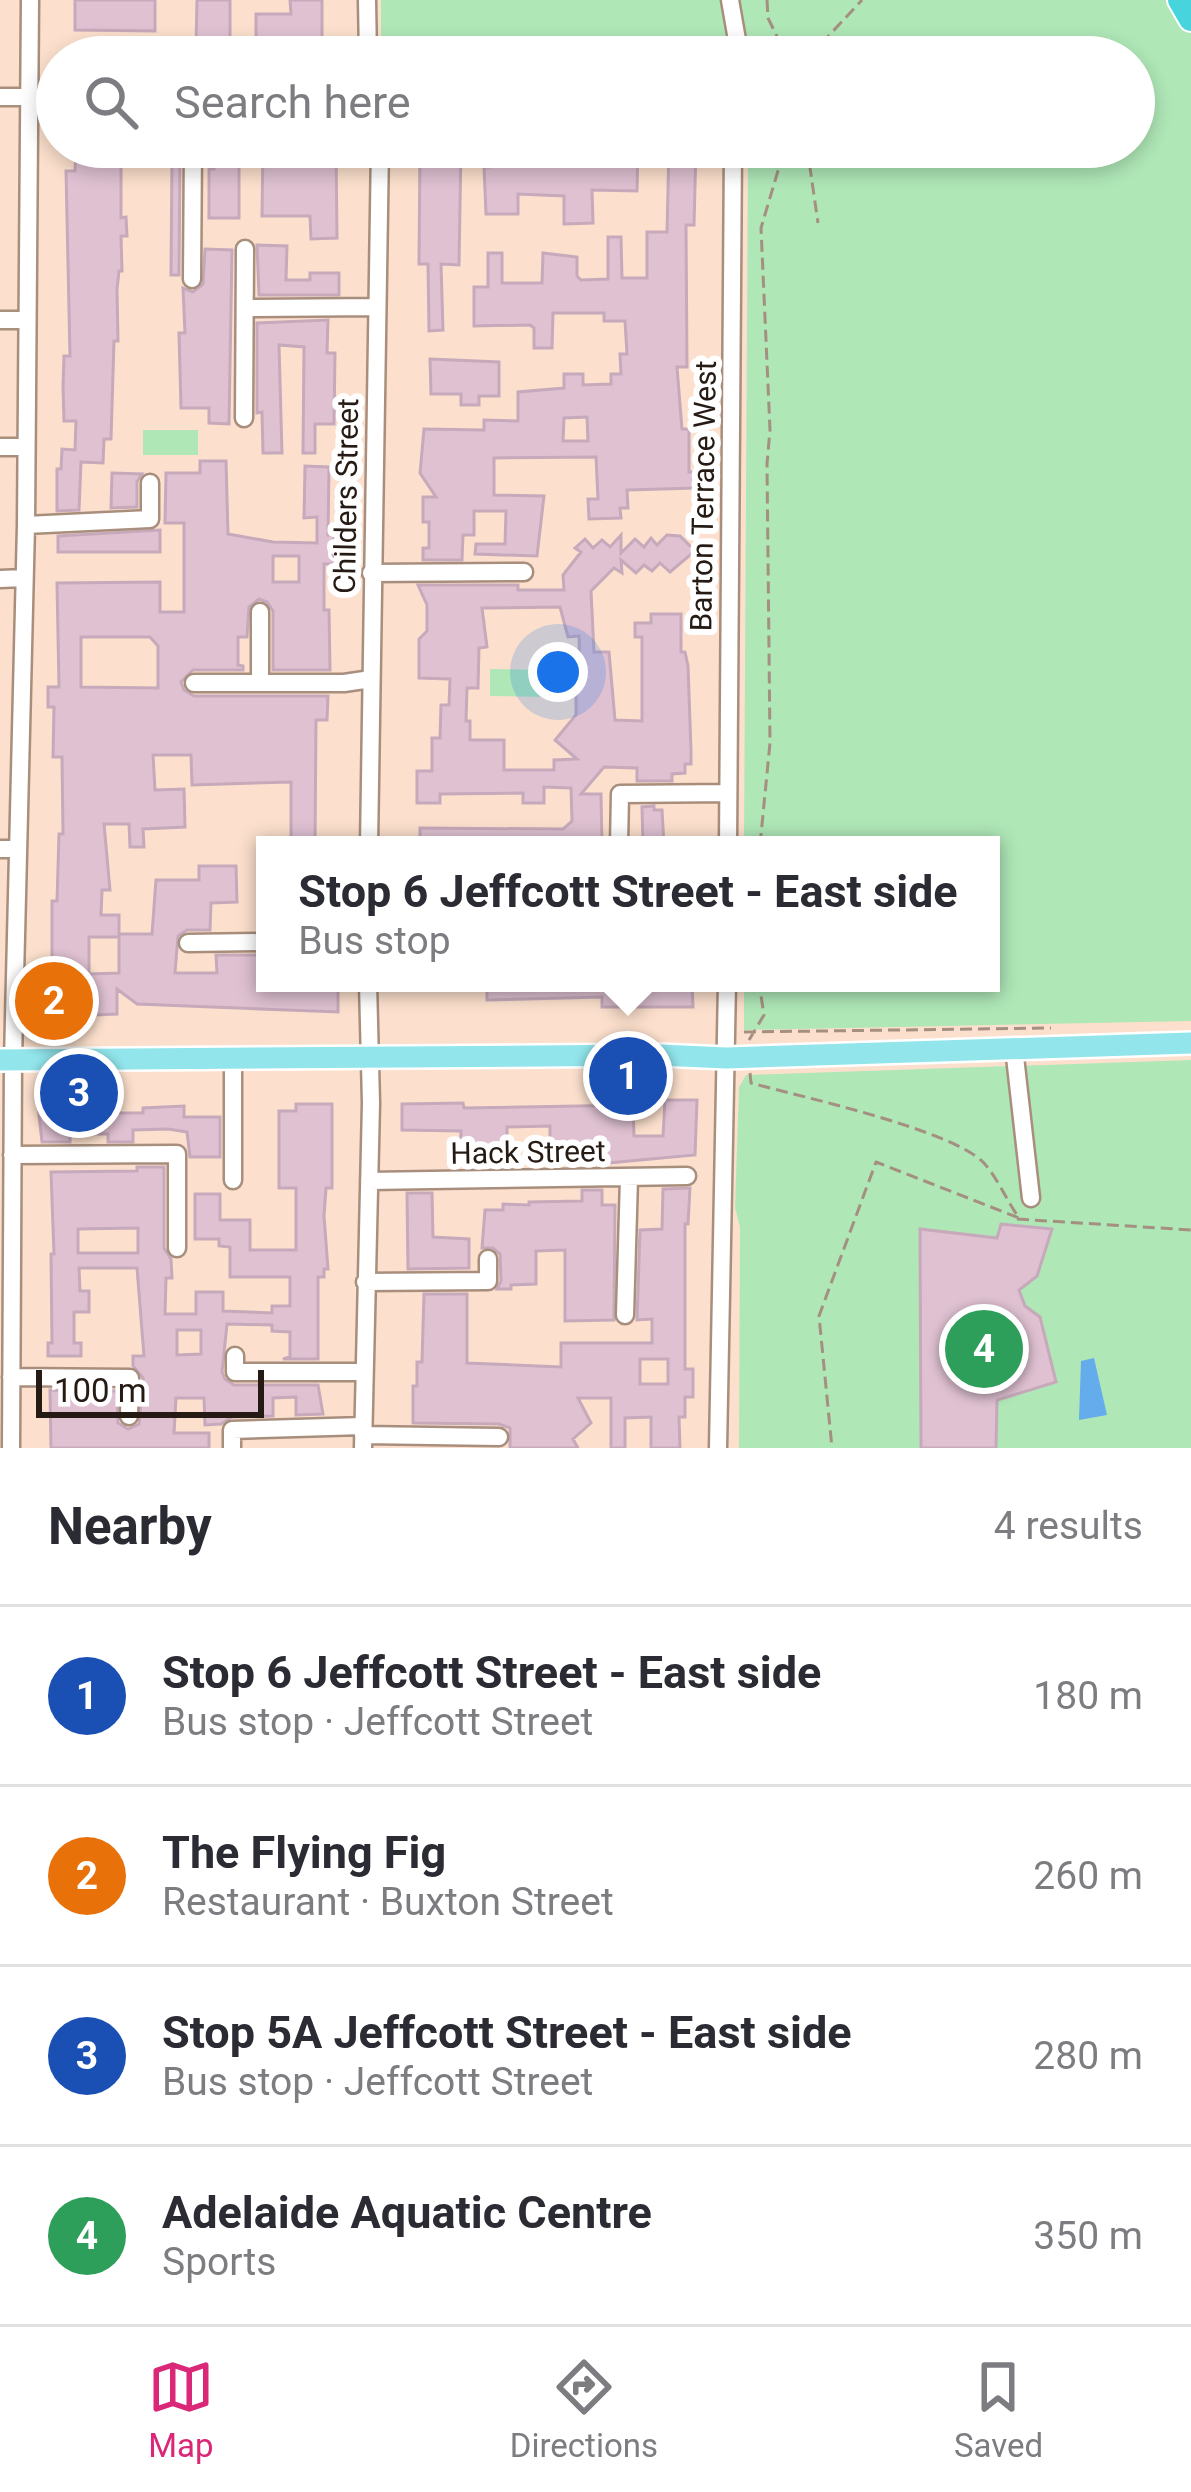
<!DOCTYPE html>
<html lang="en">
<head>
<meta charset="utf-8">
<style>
	:root { --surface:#fff; --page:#f2f2f3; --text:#2b2b33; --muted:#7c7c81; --line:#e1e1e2; --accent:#db2777 }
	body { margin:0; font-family:Roboto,sans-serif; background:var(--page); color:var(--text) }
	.scale { position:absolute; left:36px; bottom:30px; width:228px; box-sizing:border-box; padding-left:12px; border:6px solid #251b14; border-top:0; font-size:33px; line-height:42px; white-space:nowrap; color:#251b14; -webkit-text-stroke:9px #fff; paint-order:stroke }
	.you { position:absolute; left:558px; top:672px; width:42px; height:42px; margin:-30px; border:9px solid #fff; border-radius:50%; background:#1a73e8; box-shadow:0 0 0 18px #1a73e833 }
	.badge { display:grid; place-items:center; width:78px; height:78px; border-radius:50%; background:var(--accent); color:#fff; font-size:39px; font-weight:700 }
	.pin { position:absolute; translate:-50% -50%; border:6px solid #fff; box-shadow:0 3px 12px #0006 }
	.popup { position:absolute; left:256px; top:836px; width:744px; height:156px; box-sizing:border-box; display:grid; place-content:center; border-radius:0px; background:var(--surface); filter:drop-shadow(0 3px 9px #0005); font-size:39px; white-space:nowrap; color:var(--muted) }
	.popup b { font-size:45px; color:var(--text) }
	.popup::after { content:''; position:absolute; left:50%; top:100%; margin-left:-24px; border:24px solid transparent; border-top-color:var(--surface) }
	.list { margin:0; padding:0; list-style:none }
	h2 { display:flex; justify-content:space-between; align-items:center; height:156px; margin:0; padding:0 48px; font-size:51px }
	h2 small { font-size:39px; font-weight:400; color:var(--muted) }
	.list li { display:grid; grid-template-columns:78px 1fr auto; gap:36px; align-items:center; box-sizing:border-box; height:180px; padding:0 48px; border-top:3px solid var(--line) }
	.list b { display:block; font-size:45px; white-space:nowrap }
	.list p { margin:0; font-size:39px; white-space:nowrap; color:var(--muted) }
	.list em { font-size:39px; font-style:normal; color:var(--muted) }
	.icon { flex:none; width:66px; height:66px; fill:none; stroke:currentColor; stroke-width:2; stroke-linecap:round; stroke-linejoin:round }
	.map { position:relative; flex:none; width:1191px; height:1448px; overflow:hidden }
	.search { position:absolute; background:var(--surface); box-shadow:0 6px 18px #0003; left:36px; right:36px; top:36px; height:132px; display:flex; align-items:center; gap:30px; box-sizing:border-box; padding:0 42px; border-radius:66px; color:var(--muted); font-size:45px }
	.sheet { height:876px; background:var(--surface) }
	nav { display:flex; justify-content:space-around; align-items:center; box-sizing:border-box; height:168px; border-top:3px solid var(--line); background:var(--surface); font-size:33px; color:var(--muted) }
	nav a { display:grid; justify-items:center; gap:6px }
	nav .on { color:var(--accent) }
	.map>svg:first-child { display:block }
	.green { fill:#afe7b7 }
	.water { fill:#64aceb }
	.building { fill:#dfc1d2; stroke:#c6a9ba; stroke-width:3; fill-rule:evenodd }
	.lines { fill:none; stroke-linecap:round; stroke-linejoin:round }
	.minor-casing { stroke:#a88e7c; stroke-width:21 }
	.major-casing { stroke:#fff; stroke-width:26 }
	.highway-casing { stroke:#fff; stroke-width:28 }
	.path { stroke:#a48f81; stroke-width:3; stroke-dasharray:12 6; stroke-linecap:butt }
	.minor { stroke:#fff; stroke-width:16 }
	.major { stroke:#91e5eb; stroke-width:21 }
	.highway { stroke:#47d4dd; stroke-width:24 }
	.labels { text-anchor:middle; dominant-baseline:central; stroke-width:12; stroke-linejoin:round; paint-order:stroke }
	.street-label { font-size:30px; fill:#251b14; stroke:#fff }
</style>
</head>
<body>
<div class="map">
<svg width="1191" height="1448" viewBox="0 0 1191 1448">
	<rect width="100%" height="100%" fill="#fce0cd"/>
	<path class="green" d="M 381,0 L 725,0 L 726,35 L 713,57 L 381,57 Z
		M 738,0 L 1174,0 L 1191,29 L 1191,1021 L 744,1030 L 744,983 L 991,983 L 991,845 L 744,845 L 748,147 L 1134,147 L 1134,57 L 745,57 Z
		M 143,430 L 198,430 L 198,455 L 143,455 Z
		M 490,669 L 545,670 L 545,697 L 490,696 Z
		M 1191,1060 L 1191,1448 L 739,1448 L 740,1227 L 735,1208 L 739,1087 L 746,1075 Z"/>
	<path class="water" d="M 1094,1358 L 1107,1415 L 1079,1420 L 1081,1361 Z"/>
	<path class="building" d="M 75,0 L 155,0 L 155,31 L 75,30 Z
		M 197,0 L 230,0 L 230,39 L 222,45 L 196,45 Z
		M 290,0 L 322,0 L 322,43 L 256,43 L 256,14 L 291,14 Z
		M 76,147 L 121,147 L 121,153 L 137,153 L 137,166 L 121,166 L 121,218 L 126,217 L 127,236 L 121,236 L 122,271 L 119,271 L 117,289 L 118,341 L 114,341 L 111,439 L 104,439 L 103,463 L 81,462 L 79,510 L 57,511 L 57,469 L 61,469 L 62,449 L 75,450 L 76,421 L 64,421 L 63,387 L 64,356 L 70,356 L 66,171 L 75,171 Z
		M 263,147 L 336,147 L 337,238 L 311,239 L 310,216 L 262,216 Z
		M 420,147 L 461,147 L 459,265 L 441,264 L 443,330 L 429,331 L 428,264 L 419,264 Z
		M 638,147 L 637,191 L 592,190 L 593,223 L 564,224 L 564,196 L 518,194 L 518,214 L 486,214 L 484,167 L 489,167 L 490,149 Z
		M 669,147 L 696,147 L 694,225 L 686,225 L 687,367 L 677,367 L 682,429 L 689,429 L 689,472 L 695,472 L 696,488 L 627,490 L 628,508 L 620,508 L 621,518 L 589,519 L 588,499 L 598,499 L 596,457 L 494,458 L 494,495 L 544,496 L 537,556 L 475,554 L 476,544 L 505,544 L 506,511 L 474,511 L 474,535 L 463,535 L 462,560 L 423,560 L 423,548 L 429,548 L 429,522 L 423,522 L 423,497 L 436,497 L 420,473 L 424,429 L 484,430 L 484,420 L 518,421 L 518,392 L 564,388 L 564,374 L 583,374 L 583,385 L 611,384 L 611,374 L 621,374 L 620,354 L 627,354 L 625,321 L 604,321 L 604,313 L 553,313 L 552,348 L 534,348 L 534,328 L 530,325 L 474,326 L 474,287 L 488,287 L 488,253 L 502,253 L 502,283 L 542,283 L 543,253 L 577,257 L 577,276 L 581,280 L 608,279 L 608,237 L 621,237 L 622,278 L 647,278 L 647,232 L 667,232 ZM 587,417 L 588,441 L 563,441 L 564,418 Z
		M 214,149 L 239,155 L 239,218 L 209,218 L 209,169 L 214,169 Z
		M 172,156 L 180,156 L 179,275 L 171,275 Z
		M 257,245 L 287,246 L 286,280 L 310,280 L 310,273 L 339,273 L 339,295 L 259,295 Z
		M 205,249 L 232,250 L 229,424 L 209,423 L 209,408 L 181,408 L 179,333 L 185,333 L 183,288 L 193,292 L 203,284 Z
		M 328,320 L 327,353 L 335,353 L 334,424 L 315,424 L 315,453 L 303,453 L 304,347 L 279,345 L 282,453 L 263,453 L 262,412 L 257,413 L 257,323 Z
		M 430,359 L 499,362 L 499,396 L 479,396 L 479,405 L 461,405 L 461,394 L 431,394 Z
		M 200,461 L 226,461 L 228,534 L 273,542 L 317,543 L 317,517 L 304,518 L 305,466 L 329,467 L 328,535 L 334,535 L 334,564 L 324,564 L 324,610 L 329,610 L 330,670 L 273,670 L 273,611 L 267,602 L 259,599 L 249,607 L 247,637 L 238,637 L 238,665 L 243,666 L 243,670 L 193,670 L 181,682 L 184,690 L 194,696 L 328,696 L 327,720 L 316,720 L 315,845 L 291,845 L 291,782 L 192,785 L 191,755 L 153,755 L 155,790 L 184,789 L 185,827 L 143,829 L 144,847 L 130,847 L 129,824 L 104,824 L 110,890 L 102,890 L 101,915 L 119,915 L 119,934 L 152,934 L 156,880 L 199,880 L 199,866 L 236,866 L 237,902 L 211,903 L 210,930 L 187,930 L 178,936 L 175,973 L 217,973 L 216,955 L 265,955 L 265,983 L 338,983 L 338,1012 L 137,1004 L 117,989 L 117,1014 L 45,1017 L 45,986 L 52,985 L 52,901 L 57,901 L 59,834 L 63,834 L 62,757 L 53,757 L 54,707 L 48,707 L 48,687 L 59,687 L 57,583 L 160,582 L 160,612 L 184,612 L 184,523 L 165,523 L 166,473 L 200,473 ZM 273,556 L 299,556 L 299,582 L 273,582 ZM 81,637 L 150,637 L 158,646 L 158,688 L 81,687 ZM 89,937 L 119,937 L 119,973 L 89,974 Z
		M 112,473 L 142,474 L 137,482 L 137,507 L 111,508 Z
		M 160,530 L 160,552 L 58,552 L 58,536 Z
		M 621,535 L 621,553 L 635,539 L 644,547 L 651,538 L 657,545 L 667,535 L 680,536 L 695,551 L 670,572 L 660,563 L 652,571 L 644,565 L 636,573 L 621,560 L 622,573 L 614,568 L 591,591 L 594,652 L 609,652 L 615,720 L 642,721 L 642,637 L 635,637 L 635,623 L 651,623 L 651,614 L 681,614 L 681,652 L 685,652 L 688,666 L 691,750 L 691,764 L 685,764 L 685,773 L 672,774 L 672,781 L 637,781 L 637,768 L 604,767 L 581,794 L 601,794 L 602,845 L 544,840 L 544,845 L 420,845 L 420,828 L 563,829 L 572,821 L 571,788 L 544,787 L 544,803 L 523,803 L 523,793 L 440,794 L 440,803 L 417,803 L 417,771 L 432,771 L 432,738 L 440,738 L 441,705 L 449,705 L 450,679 L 419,678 L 419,639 L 427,631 L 427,605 L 418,585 L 518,585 L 518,590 L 564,590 L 563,575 L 581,552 L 575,548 L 585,539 L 593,548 L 602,540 L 610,547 ZM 560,607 L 568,637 L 579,636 L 580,667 L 576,666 L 576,715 L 555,740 L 577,759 L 554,760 L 554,770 L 504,770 L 504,740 L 470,740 L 470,721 L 466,721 L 467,688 L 478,688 L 479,648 L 487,647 L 482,608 Z
		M 654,806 L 654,810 L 662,810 L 664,845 L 643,845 L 642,807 Z
		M 487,983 L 692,983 L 693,1007 L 602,1007 L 602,997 L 487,1000 Z
		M 665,1100 L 697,1100 L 695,1155 L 597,1164 L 597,1158 L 590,1158 L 590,1143 L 550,1141 L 550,1126 L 507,1127 L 507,1152 L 486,1153 L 487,1166 L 472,1167 L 460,1164 L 461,1131 L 402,1130 L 402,1104 L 463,1103 L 464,1108 L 633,1105 L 634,1136 L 663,1136 Z
		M 296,1104 L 332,1104 L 332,1188 L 326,1188 L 324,1216 L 328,1269 L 324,1269 L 324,1277 L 318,1277 L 318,1359 L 283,1359 L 290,1357 L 290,1332 L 272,1331 L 272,1325 L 227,1324 L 222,1372 L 225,1379 L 234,1385 L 318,1385 L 323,1414 L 296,1415 L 296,1397 L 273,1398 L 273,1416 L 232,1417 L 221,1424 L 205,1425 L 204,1398 L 176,1398 L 174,1433 L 209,1433 L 209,1448 L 51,1448 L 50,1390 L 117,1391 L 118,1423 L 128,1429 L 139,1424 L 143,1378 L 133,1366 L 133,1356 L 144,1356 L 137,1268 L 79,1268 L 80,1291 L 89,1291 L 89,1312 L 74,1312 L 74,1343 L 81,1343 L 81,1356 L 48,1356 L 48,1343 L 52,1343 L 51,1254 L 54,1254 L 51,1172 L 137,1171 L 137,1167 L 164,1167 L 164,1248 L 171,1259 L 172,1278 L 166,1278 L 165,1314 L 196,1314 L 196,1292 L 223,1292 L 223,1311 L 272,1313 L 272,1306 L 290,1306 L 290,1277 L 230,1277 L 230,1247 L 219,1246 L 219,1239 L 195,1239 L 195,1194 L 220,1194 L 220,1220 L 250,1220 L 250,1250 L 296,1250 L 296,1188 L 279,1188 L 279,1111 L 296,1111 ZM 138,1228 L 138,1253 L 78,1253 L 78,1229 ZM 177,1330 L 201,1330 L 201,1354 L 177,1355 Z
		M 65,1105 L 65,1113 L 143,1113 L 143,1108 L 184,1106 L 184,1117 L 220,1117 L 220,1157 L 190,1157 L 187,1132 L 168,1129 L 133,1130 L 133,1142 L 108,1142 L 108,1134 L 70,1134 L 70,1142 L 42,1142 L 38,1106 Z
		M 690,1188 L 688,1224 L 685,1224 L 685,1369 L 693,1369 L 693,1397 L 685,1397 L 685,1417 L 679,1417 L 680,1448 L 651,1448 L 651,1417 L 625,1418 L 625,1448 L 611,1448 L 611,1398 L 578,1398 L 591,1423 L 573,1439 L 578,1448 L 510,1448 L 510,1428 L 499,1424 L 413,1423 L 413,1386 L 417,1386 L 417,1362 L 422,1362 L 424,1294 L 467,1294 L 467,1363 L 561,1367 L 561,1343 L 652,1343 L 652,1319 L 637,1320 L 640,1230 L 662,1229 L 663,1189 ZM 640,1359 L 668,1359 L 668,1384 L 640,1384 Z
		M 582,1190 L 602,1190 L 602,1205 L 615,1205 L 614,1320 L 565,1321 L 565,1250 L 536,1251 L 536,1284 L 511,1285 L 511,1289 L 497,1289 L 501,1281 L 500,1254 L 493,1248 L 482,1248 L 485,1210 L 503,1210 L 503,1204 L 529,1205 L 529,1202 L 582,1201 Z
		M 407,1193 L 432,1193 L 433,1237 L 469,1239 L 469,1268 L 408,1269 Z
		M 1001,1224 L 1052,1229 L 1037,1276 L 1019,1290 L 1025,1306 L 1040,1317 L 1056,1382 L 997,1400 L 996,1448 L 921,1448 L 920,1229 L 997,1238 Z"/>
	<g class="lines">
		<defs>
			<path id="minor" d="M 367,0 L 368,57
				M 730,0 L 740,57
				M 0,97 L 57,97
				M 192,279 L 193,147
				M 245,308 L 375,307
				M 0,320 L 27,320
				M 244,418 L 245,249
				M 0,447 L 26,447
				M 26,525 L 150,519 L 150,483
				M 371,573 L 524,572
				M 0,579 L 24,578
				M 260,682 L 260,612
				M 194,683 L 344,683 L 371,679
				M 369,845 L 380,147
				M 619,845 L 620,794 L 728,793
				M 728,845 L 733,147
				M 0,849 L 18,849
				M 188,943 L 265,942
				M 1014,1048 L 1031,1198
				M 12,1155 L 177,1154 L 177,1248
				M 233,1180 L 233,1058
				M 369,1181 L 687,1176
				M 365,1282 L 488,1281 L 488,1259
				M 625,1315 L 629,1178
				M 235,1356 L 235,1372 L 364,1372
				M 11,1377 L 130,1378 L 129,1416
				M 363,1435 L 499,1437
				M 11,1448 L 13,1060 L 26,525 L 30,0
				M 232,1448 L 232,1430 L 363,1426
				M 363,1448 L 371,1103 L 368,983
				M 718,1448 L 727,983"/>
			<path id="major" d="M 0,1060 L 660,1055 L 726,1058 L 1191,1043"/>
			<path id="highway" d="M 1180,0 L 1191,19"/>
		</defs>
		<use href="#minor" class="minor-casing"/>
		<use href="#major" class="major-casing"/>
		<use href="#highway" class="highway-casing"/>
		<path class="path" d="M 767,0 L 768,18 L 787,57
			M 809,57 L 862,0
			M 807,147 L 818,223
			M 760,845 L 770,743 L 767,464 L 770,430 L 761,228 L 785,147
			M 744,1032 L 1051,1028
			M 749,1040 L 764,1015 L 759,983
			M 750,1073 L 751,1083 C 802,1097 949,1129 983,1162 C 997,1177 1007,1201 1019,1218 L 876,1162 L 819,1316 L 832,1448
			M 1017,1219 L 1191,1230"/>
		<use href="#minor" class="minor"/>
		<use href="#major" class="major"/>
		<use href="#highway" class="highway"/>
	</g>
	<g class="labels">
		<g class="street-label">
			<text transform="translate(346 496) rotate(-89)">Childers Street</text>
			<text transform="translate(703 496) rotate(-89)">Barton Terrace West</text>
			<text transform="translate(528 1152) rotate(-1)">Hack Street</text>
		</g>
	</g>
</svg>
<div class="scale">100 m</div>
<div class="you"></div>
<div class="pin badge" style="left:628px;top:1076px;background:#1a4fb4">1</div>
<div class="popup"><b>Stop 6 Jeffcott Street - East side</b>Bus stop</div>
<div class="pin badge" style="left:54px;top:1001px;background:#e8710a">2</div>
<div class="pin badge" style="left:79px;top:1093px;background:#1a4fb4">3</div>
<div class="pin badge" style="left:984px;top:1349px;background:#2e9e5b">4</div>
<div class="search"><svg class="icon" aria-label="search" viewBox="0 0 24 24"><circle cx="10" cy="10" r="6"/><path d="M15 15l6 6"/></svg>Search here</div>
</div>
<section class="sheet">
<h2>Nearby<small>4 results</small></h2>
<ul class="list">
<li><span class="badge" style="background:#1a4fb4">1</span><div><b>Stop 6 Jeffcott Street - East side</b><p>Bus stop · Jeffcott Street</p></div><em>180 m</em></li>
<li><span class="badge" style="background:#e8710a">2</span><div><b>The Flying Fig</b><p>Restaurant · Buxton Street</p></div><em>260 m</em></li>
<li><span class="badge" style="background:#1a4fb4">3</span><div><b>Stop 5A Jeffcott Street - East side</b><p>Bus stop · Jeffcott Street</p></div><em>280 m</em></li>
<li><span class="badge" style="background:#2e9e5b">4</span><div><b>Adelaide Aquatic Centre</b><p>Sports</p></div><em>350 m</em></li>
</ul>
</section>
<nav>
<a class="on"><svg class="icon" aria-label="map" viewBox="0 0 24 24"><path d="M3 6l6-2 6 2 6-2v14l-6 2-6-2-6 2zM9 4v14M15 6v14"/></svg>Map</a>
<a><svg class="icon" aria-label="directions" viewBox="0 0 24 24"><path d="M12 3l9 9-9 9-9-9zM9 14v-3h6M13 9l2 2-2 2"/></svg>Directions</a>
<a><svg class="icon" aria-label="saved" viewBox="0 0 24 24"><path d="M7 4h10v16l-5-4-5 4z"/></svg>Saved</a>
</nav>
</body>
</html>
